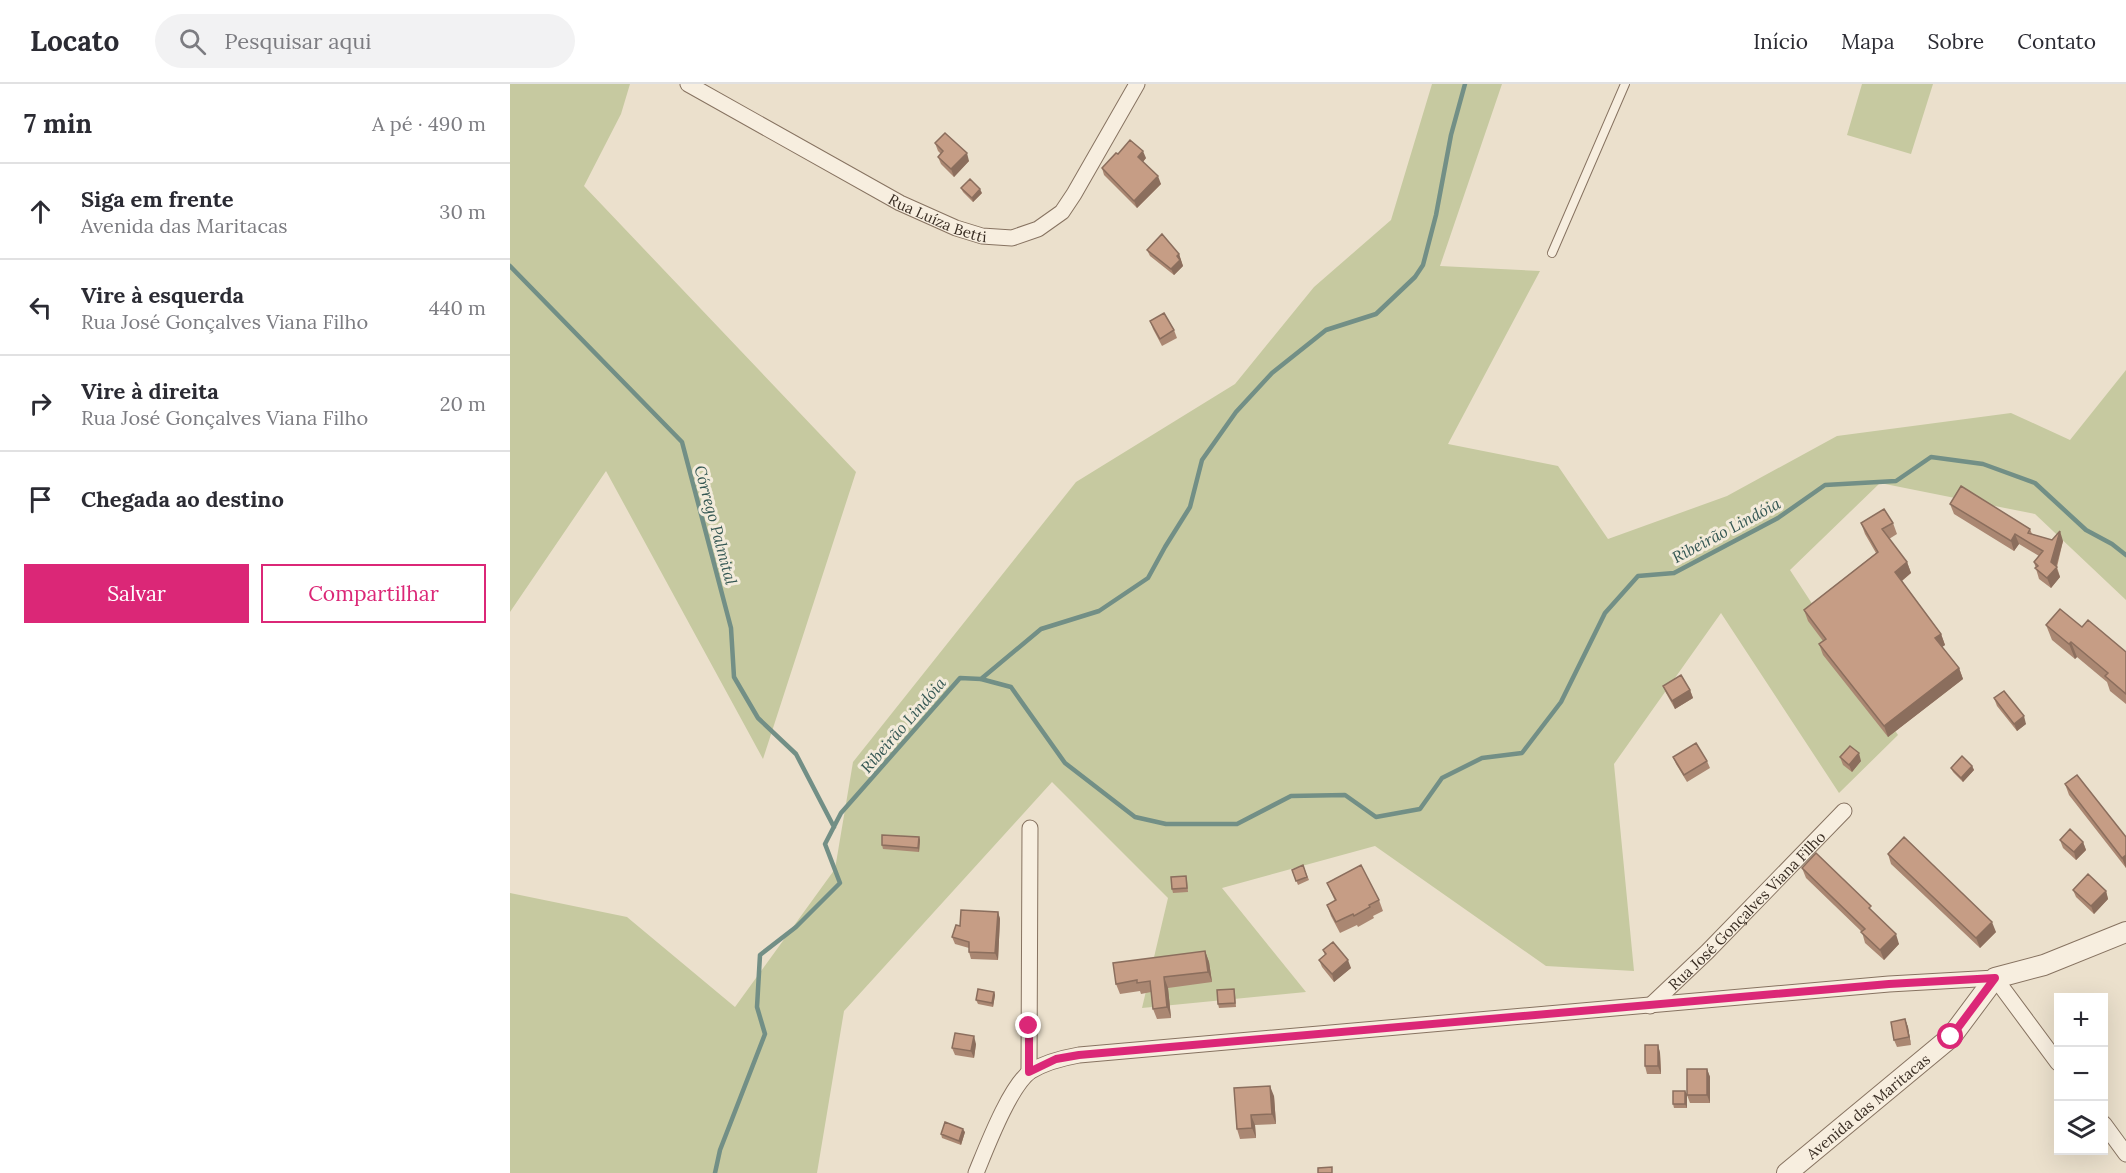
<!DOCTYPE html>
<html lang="pt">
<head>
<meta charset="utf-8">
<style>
	:root { --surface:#fff; --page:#f2f2f3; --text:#2b2b33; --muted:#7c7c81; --line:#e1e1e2; --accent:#db2777 }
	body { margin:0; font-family:Lora,serif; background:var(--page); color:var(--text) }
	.controls { position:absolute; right:18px; bottom:18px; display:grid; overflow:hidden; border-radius:0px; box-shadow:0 6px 24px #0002 }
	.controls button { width:54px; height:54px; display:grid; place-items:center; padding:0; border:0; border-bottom:2px solid var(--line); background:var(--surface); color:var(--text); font:30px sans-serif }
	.stop { position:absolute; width:18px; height:18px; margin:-14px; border:4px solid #db2777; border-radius:50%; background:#fff }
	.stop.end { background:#db2777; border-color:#fff; box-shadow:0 2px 6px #0008 }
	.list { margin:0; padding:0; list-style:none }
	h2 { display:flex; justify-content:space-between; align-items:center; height:78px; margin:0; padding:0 24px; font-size:26px }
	h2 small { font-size:20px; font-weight:400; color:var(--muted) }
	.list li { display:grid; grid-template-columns:39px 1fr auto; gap:18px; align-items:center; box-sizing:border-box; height:96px; padding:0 24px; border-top:2px solid var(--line) }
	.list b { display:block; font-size:22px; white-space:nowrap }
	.list p { margin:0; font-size:20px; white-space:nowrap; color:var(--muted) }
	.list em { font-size:20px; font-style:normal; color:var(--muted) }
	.actions { display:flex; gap:12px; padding:18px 24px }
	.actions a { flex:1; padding:14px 0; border:2px solid var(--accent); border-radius:0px; text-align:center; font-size:21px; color:var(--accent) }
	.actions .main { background:var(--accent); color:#fff }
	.icon { flex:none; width:33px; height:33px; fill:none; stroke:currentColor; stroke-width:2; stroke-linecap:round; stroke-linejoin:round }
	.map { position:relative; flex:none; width:1616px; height:1089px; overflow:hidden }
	header { display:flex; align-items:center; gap:36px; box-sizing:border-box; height:84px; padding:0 30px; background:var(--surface); border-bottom:2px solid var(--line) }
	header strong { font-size:28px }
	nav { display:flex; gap:33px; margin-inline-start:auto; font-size:21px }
	.search { width:420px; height:54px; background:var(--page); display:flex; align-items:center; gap:15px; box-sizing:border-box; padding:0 21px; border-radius:33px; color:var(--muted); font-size:22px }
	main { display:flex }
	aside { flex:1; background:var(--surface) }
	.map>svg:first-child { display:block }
	.green { fill:#c6c9a0 }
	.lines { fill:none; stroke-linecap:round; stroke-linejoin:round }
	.stream { stroke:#728f86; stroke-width:4.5 }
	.service-casing { stroke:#877361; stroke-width:10 }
	.minor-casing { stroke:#877361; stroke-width:17 }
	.tertiary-casing { stroke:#877361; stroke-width:22 }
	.service { stroke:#f7eedf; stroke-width:8 }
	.minor { stroke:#f7eedf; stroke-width:15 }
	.tertiary { stroke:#f7eedf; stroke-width:20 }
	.wall { fill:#aa8772 }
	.shaded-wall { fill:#8b6e5d }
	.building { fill:#c69d85; stroke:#8b6e5d; stroke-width:1.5 }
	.route { stroke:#db2777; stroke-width:8 }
	.labels { text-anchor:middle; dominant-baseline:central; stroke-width:6; stroke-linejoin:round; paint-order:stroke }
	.street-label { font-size:15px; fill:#392d23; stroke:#f3ebdb }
	.water-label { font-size:16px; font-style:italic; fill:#345753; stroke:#f3ebdb }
</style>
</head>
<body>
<header>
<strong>Locato</strong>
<div class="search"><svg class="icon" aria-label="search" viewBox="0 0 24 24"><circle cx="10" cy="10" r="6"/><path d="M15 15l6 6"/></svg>Pesquisar aqui</div>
<nav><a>Início</a><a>Mapa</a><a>Sobre</a><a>Contato</a></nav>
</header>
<main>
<aside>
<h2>7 min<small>A pé · 490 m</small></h2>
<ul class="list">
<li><svg class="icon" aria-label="ahead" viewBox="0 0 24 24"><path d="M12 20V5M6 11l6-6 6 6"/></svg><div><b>Siga em frente</b><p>Avenida das Maritacas</p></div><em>30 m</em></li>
<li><svg class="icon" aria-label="left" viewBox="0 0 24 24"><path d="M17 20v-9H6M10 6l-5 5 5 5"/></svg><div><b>Vire à esquerda</b><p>Rua José Gonçalves Viana Filho</p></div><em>440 m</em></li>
<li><svg class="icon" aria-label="right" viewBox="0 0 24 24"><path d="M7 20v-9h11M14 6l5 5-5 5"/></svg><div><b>Vire à direita</b><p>Rua José Gonçalves Viana Filho</p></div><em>20 m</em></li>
<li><svg class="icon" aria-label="arrive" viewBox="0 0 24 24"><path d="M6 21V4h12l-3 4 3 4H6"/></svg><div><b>Chegada ao destino</b></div></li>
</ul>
<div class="actions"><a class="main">Salvar</a><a>Compartilhar</a></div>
</aside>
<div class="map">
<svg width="1616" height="1089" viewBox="0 0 1616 1089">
	<rect width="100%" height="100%" fill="#ebe0cc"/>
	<path class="green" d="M 0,0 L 120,0 L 111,30 L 74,102 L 346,388 L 253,675 L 96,387 L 0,528 Z
		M 922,0 L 992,0 L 930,182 L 1030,187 L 938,360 L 1048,382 L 1098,455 L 1217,412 L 1327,352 L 1501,329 L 1560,356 L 1616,286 L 1616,516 L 1525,430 L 1370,399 L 1280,486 L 1388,651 L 1329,709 L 1211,529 L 1104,680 L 1124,887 L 1036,882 L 865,762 L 712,804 L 796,908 L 632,924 L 658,814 L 542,698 L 334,927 L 307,1089 L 0,1089 L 0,809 L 117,833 L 225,923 L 325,785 L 343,678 L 566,398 L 725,300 L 804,203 L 881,136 Z
		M 1352,0 L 1423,0 L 1401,70 L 1337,51 Z"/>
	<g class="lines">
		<path class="stream" d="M 0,182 L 172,358 L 221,544 L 224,593 L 248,634 L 286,670 L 324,743
			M 471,595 L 531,545 L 589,527 L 638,494 L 655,463 L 680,423 L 692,376 L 726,328 L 762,289 L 816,246 L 866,230 L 905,193 L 913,181 L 926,131 L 941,51 L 955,0
			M 205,1089 L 210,1066 L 255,950 L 247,923 L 250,871 L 286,843 L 330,799 L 315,760 L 331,729 L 450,594 L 471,595 L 501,603 L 555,679 L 625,733 L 656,740 L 727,740 L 781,712 L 835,711 L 866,733 L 910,725 L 932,694 L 972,674 L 1012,669 L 1051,618 L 1095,529 L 1128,492 L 1164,489 L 1268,434 L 1315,401 L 1386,397 L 1421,373 L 1473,380 L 1525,399 L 1576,446 L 1602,460 L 1616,471"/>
		<defs>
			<path id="service" d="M 1042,169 L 1115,0"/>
			<g id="minor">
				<path id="s1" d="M 178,0 L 390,119 L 446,144 L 472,152 L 502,154 L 528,145 L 552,128 L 564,110 L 627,0"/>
				<path id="s2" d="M 1140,922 L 1197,868 L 1334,727"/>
				<path d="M 519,988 L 520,744"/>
				<path d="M 1594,1040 L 1616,1070"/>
				<path d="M 466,1089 C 476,1065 500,1001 521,987 C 536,978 552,974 569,971 L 1379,900 L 1485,894 L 1548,979"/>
			</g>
			<g id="tertiary">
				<path id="s3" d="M 1277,1089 L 1441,953 L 1485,894 L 1534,881 L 1616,848"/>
			</g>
		</defs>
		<use href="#service" class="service-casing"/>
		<use href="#minor" class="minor-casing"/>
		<use href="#tertiary" class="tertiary-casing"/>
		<use href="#service" class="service"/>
		<use href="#minor" class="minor"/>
		<use href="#tertiary" class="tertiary"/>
	</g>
	<path class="wall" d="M 425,59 L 459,77 L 444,93 L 431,80 L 428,73 L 431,70 L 428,67 Z
		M 608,70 L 636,74 L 633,78 L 651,100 L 627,124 L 594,91 L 592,84 Z
		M 451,104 L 472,109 L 463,118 L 453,108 Z
		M 637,166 L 669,170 L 673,182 L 664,191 L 640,172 Z
		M 640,237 L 664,246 L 667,254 L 652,262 L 643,245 Z
		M 1440,420 L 1520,445 L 1522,450 L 1542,456 L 1553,457 L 1547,483 L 1550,493 L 1541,504 L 1529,495 L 1524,478 L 1529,472 L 1509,460 L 1504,467 L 1444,430 Z
		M 1351,439 L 1383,439 L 1387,450 L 1379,455 L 1397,478 L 1401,489 L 1392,497 L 1431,550 L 1435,561 L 1432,563 L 1449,584 L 1453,595 L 1378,653 L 1313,571 L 1309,560 L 1313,557 L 1298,537 L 1294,526 L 1366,469 L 1355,450 Z
		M 1536,541 L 1572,543 L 1616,568 L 1616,620 L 1600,607 L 1597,598 L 1567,573 L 1565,575 L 1542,556 Z
		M 1153,602 L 1180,606 L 1183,614 L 1165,625 L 1156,609 Z
		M 1484,614 L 1516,640 L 1507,647 L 1487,622 Z
		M 1163,673 L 1197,677 L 1200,684 L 1177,698 L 1166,680 Z
		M 1330,673 L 1351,677 L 1342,688 L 1333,681 Z
		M 1462,682 L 1464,686 L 1453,698 L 1443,688 L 1441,684 Z
		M 1555,700 L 1616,753 L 1616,784 L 1559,711 Z
		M 409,753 L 410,756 L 409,768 L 373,765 L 372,761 Z
		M 1550,756 L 1573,758 L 1576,766 L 1566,776 L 1553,764 Z
		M 1378,770 L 1486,848 L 1470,864 L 1381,780 Z
		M 793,781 L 799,796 L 788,801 L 782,786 Z
		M 1292,784 L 1363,828 L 1389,860 L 1374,876 L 1355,859 L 1352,848 L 1296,794 Z
		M 676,792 L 677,796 L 678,808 L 663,809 L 662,805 Z
		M 817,799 L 869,816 L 873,827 L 863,832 L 864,834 L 848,843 L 847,841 L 830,849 L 821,832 L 817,821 L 825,817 Z
		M 1563,806 L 1596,807 L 1598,815 L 1584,830 L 1566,813 Z
		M 488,828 L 490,835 L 488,876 L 461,875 L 459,868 L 459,864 L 445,860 L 442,853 L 450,842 Z
		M 813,866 L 841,884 L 824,898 L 812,883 L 809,876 L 815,871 Z
		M 695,867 L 699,878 L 702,898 L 658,904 L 661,934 L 647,935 L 643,925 L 641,908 L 631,910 L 630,907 L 610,910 L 606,900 Z
		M 724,905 L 725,909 L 726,923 L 709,924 L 708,920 Z
		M 484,908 L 485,911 L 483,923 L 468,920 L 466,916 Z
		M 1395,935 L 1398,943 L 1401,961 L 1387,963 L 1384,956 Z
		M 466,960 L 464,974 L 445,971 L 442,964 Z
		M 1148,961 L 1150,969 L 1151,990 L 1137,990 L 1135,982 Z
		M 1197,985 L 1200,993 L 1200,1019 L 1180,1019 L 1177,1011 Z
		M 724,1004 L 764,1012 L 766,1040 L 745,1041 L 746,1054 L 730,1055 L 727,1045 Z
		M 1177,1010 L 1177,1024 L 1164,1024 L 1163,1020 Z
		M 455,1048 L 451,1061 L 432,1054 L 431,1050 Z"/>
	<path class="shaded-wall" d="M 633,67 L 636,74 L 631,80 L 628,73 Z
		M 457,69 L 459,77 L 444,93 L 441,85 Z
		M 648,92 L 651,100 L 627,124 L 624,117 Z
		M 470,105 L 472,109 L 463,118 L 462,114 Z
		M 669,170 L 673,182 L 664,191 L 661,185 L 667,172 Z
		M 1550,447 L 1553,457 L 1546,483 L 1550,493 L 1541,504 L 1537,494 Z
		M 1505,450 L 1509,460 L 1504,467 L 1501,457 Z
		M 1397,478 L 1401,489 L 1389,499 L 1385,488 Z
		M 1431,550 L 1435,561 L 1429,565 L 1425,554 Z
		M 1561,558 L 1567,573 L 1565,575 L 1559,560 Z
		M 1449,584 L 1453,595 L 1378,653 L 1374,642 Z
		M 1180,606 L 1183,614 L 1165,625 L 1162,617 Z
		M 1514,632 L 1516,640 L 1507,647 L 1504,640 Z
		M 1349,669 L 1351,677 L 1342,688 L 1339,681 Z
		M 1462,682 L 1464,686 L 1453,698 L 1451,694 Z
		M 409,753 L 410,756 L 409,768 L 408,764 Z
		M 1573,758 L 1576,766 L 1566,776 L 1564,768 Z
		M 1616,771 L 1616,784 L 1612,774 Z
		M 1596,807 L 1598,815 L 1584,830 L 1581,822 Z
		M 488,828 L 490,835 L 488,876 L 485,869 Z
		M 1482,838 L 1486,848 L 1470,864 L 1466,854 Z
		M 1386,850 L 1389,860 L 1374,876 L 1370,866 Z
		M 695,867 L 699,878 L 702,898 L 698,888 Z
		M 838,876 L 841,884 L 824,898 L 822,890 Z
		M 654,893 L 658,904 L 661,934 L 657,923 Z
		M 484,908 L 485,911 L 483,923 L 482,919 Z
		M 1395,935 L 1398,943 L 1401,961 L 1399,953 Z
		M 464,952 L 466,960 L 464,974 L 461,967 Z
		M 1148,961 L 1150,969 L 1151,990 L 1148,982 Z
		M 1197,985 L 1200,993 L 1200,1019 L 1197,1011 Z
		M 760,1002 L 764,1012 L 766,1040 L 762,1030 Z
		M 1175,1007 L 1177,1010 L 1177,1024 L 1175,1020 Z
		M 741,1031 L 745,1041 L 746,1054 L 742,1044 Z
		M 453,1045 L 455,1048 L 451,1061 L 449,1057 Z"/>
	<path class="building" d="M 435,49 L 457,69 L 441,85 L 428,73 L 433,67 L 425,59 Z
		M 620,56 L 633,67 L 628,73 L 648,92 L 624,117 L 592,84 L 606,69 L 608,70 Z
		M 460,95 L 470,105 L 462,114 L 451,104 Z
		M 652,150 L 669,170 L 667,172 L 670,176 L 661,185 L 637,166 Z
		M 654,229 L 664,246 L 650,255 L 640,237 Z
		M 1451,402 L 1520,445 L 1518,449 L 1542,456 L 1550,447 L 1541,478 L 1547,483 L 1537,494 L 1525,484 L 1528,482 L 1524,478 L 1533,467 L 1505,450 L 1501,457 L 1440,420 Z
		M 1374,425 L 1383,439 L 1372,445 L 1397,478 L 1385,488 L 1431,550 L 1425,554 L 1449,584 L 1374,642 L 1309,560 L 1316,555 L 1294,526 L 1368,468 L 1351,439 Z
		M 1550,525 L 1572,543 L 1578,536 L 1616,568 L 1616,610 L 1595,592 L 1598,589 L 1561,558 L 1559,560 L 1536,541 Z
		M 1171,591 L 1180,606 L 1162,617 L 1153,602 Z
		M 1494,607 L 1514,632 L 1504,640 L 1484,614 Z
		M 1186,659 L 1197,677 L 1174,691 L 1163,673 Z
		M 1340,662 L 1349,669 L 1339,681 L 1330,673 Z
		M 1452,672 L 1462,682 L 1451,694 L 1441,684 Z
		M 1567,691 L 1616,753 L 1616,771 L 1612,774 L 1555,700 Z
		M 1560,745 L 1573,758 L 1564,768 L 1550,756 Z
		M 372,751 L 409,753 L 408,764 L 372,761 Z
		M 1394,753 L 1482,838 L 1466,854 L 1378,770 Z
		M 1306,769 L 1361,822 L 1359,824 L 1386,850 L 1370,866 L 1351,848 L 1355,845 L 1292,784 Z
		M 793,781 L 797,793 L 786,797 L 782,786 Z
		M 851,781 L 869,816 L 859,821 L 860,823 L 844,832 L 843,830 L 826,838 L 817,821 L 826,816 L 817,799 Z
		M 1578,790 L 1596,807 L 1581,822 L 1563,806 Z
		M 676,792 L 677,804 L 662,805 L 661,793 Z
		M 451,826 L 488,828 L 485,869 L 459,868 L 459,858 L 442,853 L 446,841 L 450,842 Z
		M 823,858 L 838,876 L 822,890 L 809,876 L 816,870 L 813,866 Z
		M 695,867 L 698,888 L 654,893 L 657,923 L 643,925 L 640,897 L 627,899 L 627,896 L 606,900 L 603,879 Z
		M 468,905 L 484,908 L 482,919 L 466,916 Z
		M 724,905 L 725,919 L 708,920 L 707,906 Z
		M 1395,935 L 1399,953 L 1384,956 L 1381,938 Z
		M 445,949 L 464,952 L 461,967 L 442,964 Z
		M 1135,961 L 1148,961 L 1148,982 L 1135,982 Z
		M 1177,985 L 1197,985 L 1197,1011 L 1177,1011 Z
		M 760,1002 L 762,1030 L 741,1031 L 742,1044 L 727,1045 L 724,1004 Z
		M 1163,1007 L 1175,1007 L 1175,1020 L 1163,1020 Z
		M 435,1038 L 453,1045 L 449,1057 L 431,1050 Z
		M 822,1083 L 822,1089 L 808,1089 L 808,1084 Z"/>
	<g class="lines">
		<path class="route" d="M 519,942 L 519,988 L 546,975 L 569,971 L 1379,900 L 1485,894 L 1441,953"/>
	</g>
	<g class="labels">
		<g class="street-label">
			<text stroke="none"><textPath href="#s1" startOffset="284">Rua Luíza Betti</textPath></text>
			<text stroke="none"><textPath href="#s2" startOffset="136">Rua José Gonçalves Viana Filho</textPath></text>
			<text stroke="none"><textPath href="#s3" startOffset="105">Avenida das Maritacas</textPath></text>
		</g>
		<g class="water-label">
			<text transform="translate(206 441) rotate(75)">Córrego Palmital</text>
			<text transform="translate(1216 446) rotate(-28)">Ribeirão Lindóia</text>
			<text transform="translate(393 641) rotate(-49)">Ribeirão Lindóia</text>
		</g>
	</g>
</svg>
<div class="controls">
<button>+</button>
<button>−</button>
<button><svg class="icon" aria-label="layers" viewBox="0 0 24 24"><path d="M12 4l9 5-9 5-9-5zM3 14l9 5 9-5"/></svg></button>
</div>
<div class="stop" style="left:1441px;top:953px"></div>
<div class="stop end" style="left:519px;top:942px"></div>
</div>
</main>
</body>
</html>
